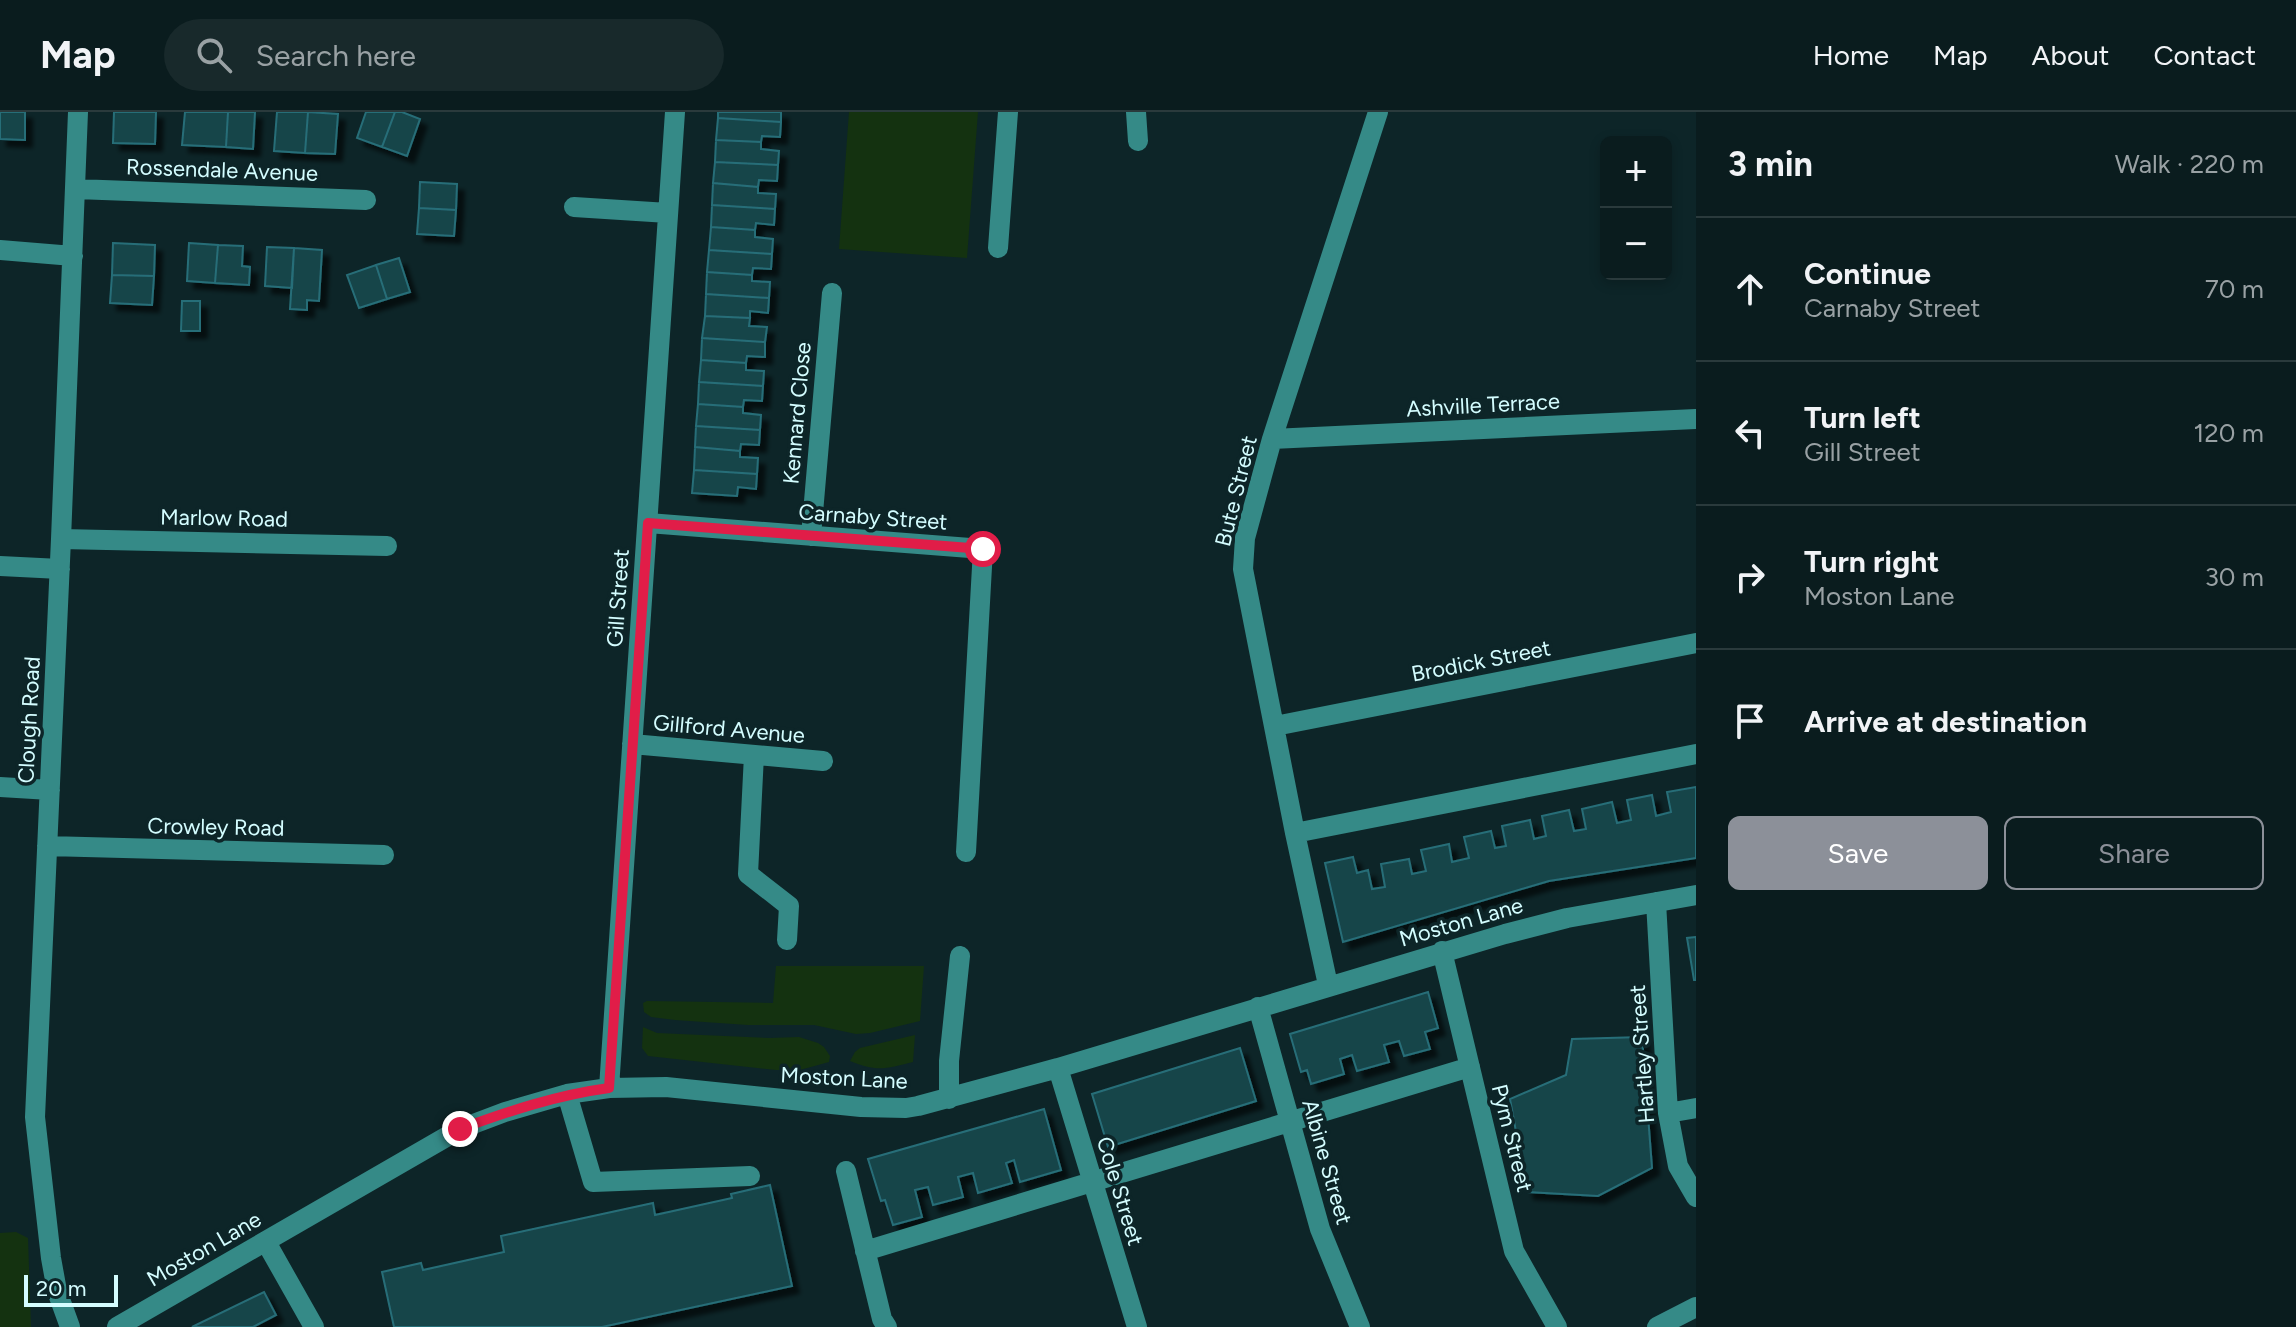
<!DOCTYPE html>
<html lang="en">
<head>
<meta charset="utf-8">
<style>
	:root { --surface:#0a1c1e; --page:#18292b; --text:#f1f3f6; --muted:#99a1a4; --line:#2a3a3c; --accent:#8c9099 }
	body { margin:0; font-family:Figtree,sans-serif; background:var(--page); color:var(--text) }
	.controls { position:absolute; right:24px; top:24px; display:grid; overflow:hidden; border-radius:12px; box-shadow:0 4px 12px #0003 }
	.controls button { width:72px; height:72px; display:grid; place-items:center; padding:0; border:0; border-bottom:2px solid var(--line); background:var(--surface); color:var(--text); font:40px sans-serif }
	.scale { position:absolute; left:24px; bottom:20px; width:94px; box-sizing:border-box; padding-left:8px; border:4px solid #d4fdff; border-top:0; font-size:22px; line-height:28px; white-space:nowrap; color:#d4fdff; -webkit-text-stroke:6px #0d2528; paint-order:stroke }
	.stop { position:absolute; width:24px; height:24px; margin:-18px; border:6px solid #e11d48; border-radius:50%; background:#fff }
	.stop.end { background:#e11d48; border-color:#fff; box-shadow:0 2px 8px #0008 }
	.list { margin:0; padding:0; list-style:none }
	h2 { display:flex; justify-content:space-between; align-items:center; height:104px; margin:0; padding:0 32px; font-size:34px }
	h2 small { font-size:26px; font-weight:400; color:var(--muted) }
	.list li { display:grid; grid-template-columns:52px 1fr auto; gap:24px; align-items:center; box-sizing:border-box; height:144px; padding:0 32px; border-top:2px solid var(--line) }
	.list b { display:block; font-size:30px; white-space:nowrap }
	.list p { margin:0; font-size:26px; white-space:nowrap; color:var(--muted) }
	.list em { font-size:26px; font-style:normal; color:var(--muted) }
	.actions { display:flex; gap:16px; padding:24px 32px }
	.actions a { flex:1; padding:18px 0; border:2px solid var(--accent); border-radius:12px; text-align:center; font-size:28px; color:var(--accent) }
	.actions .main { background:var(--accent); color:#fff }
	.icon { flex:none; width:44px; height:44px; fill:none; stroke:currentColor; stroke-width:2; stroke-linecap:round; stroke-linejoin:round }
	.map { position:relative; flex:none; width:1696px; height:1215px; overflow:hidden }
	header { display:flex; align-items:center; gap:48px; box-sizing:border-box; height:112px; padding:0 40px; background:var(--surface); border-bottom:2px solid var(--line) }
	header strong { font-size:38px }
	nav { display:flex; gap:44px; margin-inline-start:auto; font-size:28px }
	.search { width:560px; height:72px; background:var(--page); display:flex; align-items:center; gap:20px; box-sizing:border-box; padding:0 28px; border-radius:44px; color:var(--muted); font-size:30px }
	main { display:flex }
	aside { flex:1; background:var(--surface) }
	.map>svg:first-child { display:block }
	.green { fill:#143210 }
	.building { fill:#18444a; stroke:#286e78; stroke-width:2; filter:url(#shadow) }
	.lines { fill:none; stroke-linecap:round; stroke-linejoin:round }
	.minor { stroke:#358a87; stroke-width:20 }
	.route { stroke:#e11d48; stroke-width:10 }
	.labels { text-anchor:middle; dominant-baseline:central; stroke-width:7; stroke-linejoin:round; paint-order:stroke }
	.street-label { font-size:22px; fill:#d4fdff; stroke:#0d2528 }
</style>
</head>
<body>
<header>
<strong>Map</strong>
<div class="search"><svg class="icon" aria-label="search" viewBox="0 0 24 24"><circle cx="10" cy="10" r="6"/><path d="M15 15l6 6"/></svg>Search here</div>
<nav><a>Home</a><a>Map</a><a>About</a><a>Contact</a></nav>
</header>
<main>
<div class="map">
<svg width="1696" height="1215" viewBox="0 0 1696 1215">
	<defs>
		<filter id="shadow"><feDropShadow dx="7" dy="7" stdDeviation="2" flood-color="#0009"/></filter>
	</defs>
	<rect width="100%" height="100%" fill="#0d2528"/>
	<path class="green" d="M 849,0 L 978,0 L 967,146 L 839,137 Z
		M 776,854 L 924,854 L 920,909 L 870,921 L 856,922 L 814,913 L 748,913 L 675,908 L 651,905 L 644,900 L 643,891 L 647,889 L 773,891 Z
		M 643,915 L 657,921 L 770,926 L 799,925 L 818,931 L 824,935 L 830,944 L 829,950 L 800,958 L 776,958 L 648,944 L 642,936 Z
		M 915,923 L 913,950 C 886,957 876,960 850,949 L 855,940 L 860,936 Z
		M 16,1120 L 28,1126 L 31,1215 L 0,1215 L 0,1121 Z"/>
	<path class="building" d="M 0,0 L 25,0 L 25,28 L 0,27 Z
		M 114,0 L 156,0 L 155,32 L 113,31 Z
		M 185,0 L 228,0 L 226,35 L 182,33 Z
		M 228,0 L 255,0 L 253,37 L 226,35 Z
		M 277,0 L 308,0 L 305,41 L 274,39 Z
		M 308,0 L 338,2 L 335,42 L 305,41 Z
		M 366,0 L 395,0 L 382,35 L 357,26 Z
		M 395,0 L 402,0 L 420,7 L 407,44 L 382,35 Z
		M 718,0 L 781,0 L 781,10 L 718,6 Z
		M 718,6 L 781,10 L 780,25 L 762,24 L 761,30 L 716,28 Z
		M 716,28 L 761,30 L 761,37 L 779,39 L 778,53 L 715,50 Z
		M 715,50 L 778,53 L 777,69 L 759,68 L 758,75 L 713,71 Z
		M 420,70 L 457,72 L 456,98 L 419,96 Z
		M 713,71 L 758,75 L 758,81 L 776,82 L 775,97 L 712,93 Z
		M 712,93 L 775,97 L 774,113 L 756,111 L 755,118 L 711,115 Z
		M 419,96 L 456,98 L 454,124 L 417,122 Z
		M 711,115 L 755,118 L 755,125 L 773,127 L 772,142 L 709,138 Z
		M 113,131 L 155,133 L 154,164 L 112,163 Z
		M 189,131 L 218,133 L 215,171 L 187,169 Z
		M 218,133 L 243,134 L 242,154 L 250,155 L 249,173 L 215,171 Z
		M 267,135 L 294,136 L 292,176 L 265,174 Z
		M 294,136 L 322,138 L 319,189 L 307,188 L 307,198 L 290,197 Z
		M 709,138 L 772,142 L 771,157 L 753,156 L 752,163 L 707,160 Z
		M 399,146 L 410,180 L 387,187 L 376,153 Z
		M 376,153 L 387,187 L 359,196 L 347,163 Z
		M 707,160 L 752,163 L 752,169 L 770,170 L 769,186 L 706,182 Z
		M 112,163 L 154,164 L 152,193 L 110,191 Z
		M 706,182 L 769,186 L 768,201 L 750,199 L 750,206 L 705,204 Z
		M 182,189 L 200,189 L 200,219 L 181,219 Z
		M 705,204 L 750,206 L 749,214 L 767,215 L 765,230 L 702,226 Z
		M 702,226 L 765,230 L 765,245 L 747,244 L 746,251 L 701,248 Z
		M 701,248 L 746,251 L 746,258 L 764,259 L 763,274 L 699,270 Z
		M 699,270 L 763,274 L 762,289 L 744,288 L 743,295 L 698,292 Z
		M 698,292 L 743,295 L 743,301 L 761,303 L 760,318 L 696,314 Z
		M 696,314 L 760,318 L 759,333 L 741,332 L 740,339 L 695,335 Z
		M 695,335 L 740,339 L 740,345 L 758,346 L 757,362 L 694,358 Z
		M 694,358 L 757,362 L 756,377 L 738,375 L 737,384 L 692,381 Z
		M 1696,675 L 1696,746 L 1549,769 L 1343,830 L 1325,751 L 1353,745 L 1357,761 L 1368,758 L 1372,777 L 1385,775 L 1381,752 L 1409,747 L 1412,762 L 1426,759 L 1421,738 L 1449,732 L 1452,750 L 1469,746 L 1464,725 L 1491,719 L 1495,736 L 1506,734 L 1502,714 L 1530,708 L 1534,727 L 1546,724 L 1542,704 L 1569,698 L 1574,719 L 1586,717 L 1582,697 L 1612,690 L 1617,711 L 1631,708 L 1627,688 L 1652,683 L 1656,704 L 1671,700 L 1667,680 Z
		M 1696,825 L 1696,868 L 1694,868 L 1687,826 Z
		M 1428,880 L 1438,916 L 1425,920 L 1430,937 L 1404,944 L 1399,929 L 1384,933 L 1389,950 L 1357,959 L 1352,943 L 1340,947 L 1344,962 L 1311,972 L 1307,958 L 1301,960 L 1290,922 Z
		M 1642,925 L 1652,1056 L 1598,1084 L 1527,1080 L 1510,987 L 1566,963 L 1572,927 Z
		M 1240,936 L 1256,989 L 1108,1035 L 1092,982 Z
		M 1044,997 L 1061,1058 L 1020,1070 L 1014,1048 L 1006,1051 L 1012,1071 L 978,1081 L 973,1061 L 958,1065 L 963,1085 L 933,1093 L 928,1075 L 915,1078 L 922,1105 L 893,1113 L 885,1088 L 881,1089 L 868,1047 Z
		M 770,1073 L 792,1174 L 602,1215 L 394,1215 L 382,1160 L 421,1151 L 423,1158 L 504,1140 L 501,1124 L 653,1091 L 655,1103 L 732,1086 L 731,1082 Z
		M 264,1180 L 276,1203 L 253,1215 L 192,1215 Z"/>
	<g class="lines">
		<path class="minor" d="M 1136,0 L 1138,29
			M 76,77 L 366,88
			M 574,95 L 668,101
			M 998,136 L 1008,0
			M 0,138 L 73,144
			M 1272,327 L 1696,307
			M 648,411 L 983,437 L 966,740
			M 811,424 L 832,181
			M 61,427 L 387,434
			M 0,454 L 60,457
			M 1275,614 L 1696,531
			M 632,632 L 823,649
			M 754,643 L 748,762 L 789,794 L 787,828
			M 0,675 L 50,678
			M 1295,721 L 1696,642
			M 47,734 L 384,743
			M 1656,790 L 1668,1001 L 1678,1054 L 1696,1085
			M 1442,839 L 1514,1139 L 1557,1215
			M 1328,873 L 1295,721 L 1243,457 L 1245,426 L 1272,327 L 1378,0
			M 1258,895 L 1320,1117 L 1360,1215
			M 1058,956 L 1137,1215
			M 609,976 L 675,0
			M 567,982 L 593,1070 L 750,1064
			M 949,987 L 949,949 L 960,844
			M 1668,1001 L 1696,996
			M 846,1059 L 882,1207 L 887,1215
			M 266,1130 L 314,1215
			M 865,1139 L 1470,955
			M 70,1215 L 57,1179 L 51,1146 L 35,1005 L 61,427 L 78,0
			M 117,1215 L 460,1017 L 505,1000 L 567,982 L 609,976 L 666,975 L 861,995 L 906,996 L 918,994 L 1058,956 L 1505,822 L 1567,806 L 1696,783
			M 1657,1215 L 1696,1195"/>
	</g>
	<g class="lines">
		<path class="route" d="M 460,1017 C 509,999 557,983 609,976 L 648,411 L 983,437"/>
	</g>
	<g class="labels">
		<g class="street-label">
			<text transform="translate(222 58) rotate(2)">Rossendale Avenue</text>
			<text transform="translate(1483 293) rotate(-3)">Ashville Terrace</text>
			<text transform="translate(797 301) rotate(-85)">Kennard Close</text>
			<text transform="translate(1236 379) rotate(-76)">Bute Street</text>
			<text transform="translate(873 405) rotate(4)">Carnaby Street</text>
			<text transform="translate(224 406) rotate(1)">Marlow Road</text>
			<text transform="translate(618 486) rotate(-86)">Gill Street</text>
			<text transform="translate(1481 549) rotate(-11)">Brodick Street</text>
			<text transform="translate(29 608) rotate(-87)">Clough Road</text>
			<text transform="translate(729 617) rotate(5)">Gillford Avenue</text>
			<text transform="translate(216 715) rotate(1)">Crowley Road</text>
			<text transform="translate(1461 810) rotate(-16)">Moston Lane</text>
			<text transform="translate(1642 942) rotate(-94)">Hartley Street</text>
			<text transform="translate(844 966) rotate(3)">Moston Lane</text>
			<text transform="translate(1512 1026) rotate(76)">Pym Street</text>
			<text transform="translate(1327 1050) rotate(74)">Albine Street</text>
			<text transform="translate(1120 1079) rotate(73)">Cole Street</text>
			<text transform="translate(204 1137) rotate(-30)">Moston Lane</text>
		</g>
	</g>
</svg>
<div class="controls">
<button>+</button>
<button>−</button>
</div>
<div class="scale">20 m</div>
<div class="stop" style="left:983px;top:437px"></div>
<div class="stop end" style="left:460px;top:1017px"></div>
</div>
<aside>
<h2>3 min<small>Walk · 220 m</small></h2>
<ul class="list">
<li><svg class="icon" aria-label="ahead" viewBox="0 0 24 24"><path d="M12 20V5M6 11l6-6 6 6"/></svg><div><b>Continue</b><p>Carnaby Street</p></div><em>70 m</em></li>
<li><svg class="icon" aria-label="left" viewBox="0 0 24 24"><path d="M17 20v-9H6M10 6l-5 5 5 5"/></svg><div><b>Turn left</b><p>Gill Street</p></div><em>120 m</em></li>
<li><svg class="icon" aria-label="right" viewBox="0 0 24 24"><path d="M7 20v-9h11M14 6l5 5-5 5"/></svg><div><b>Turn right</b><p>Moston Lane</p></div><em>30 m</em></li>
<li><svg class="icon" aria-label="arrive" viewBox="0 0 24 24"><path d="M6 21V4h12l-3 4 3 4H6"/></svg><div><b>Arrive at destination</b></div></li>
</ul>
<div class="actions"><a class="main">Save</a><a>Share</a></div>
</aside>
</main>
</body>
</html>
